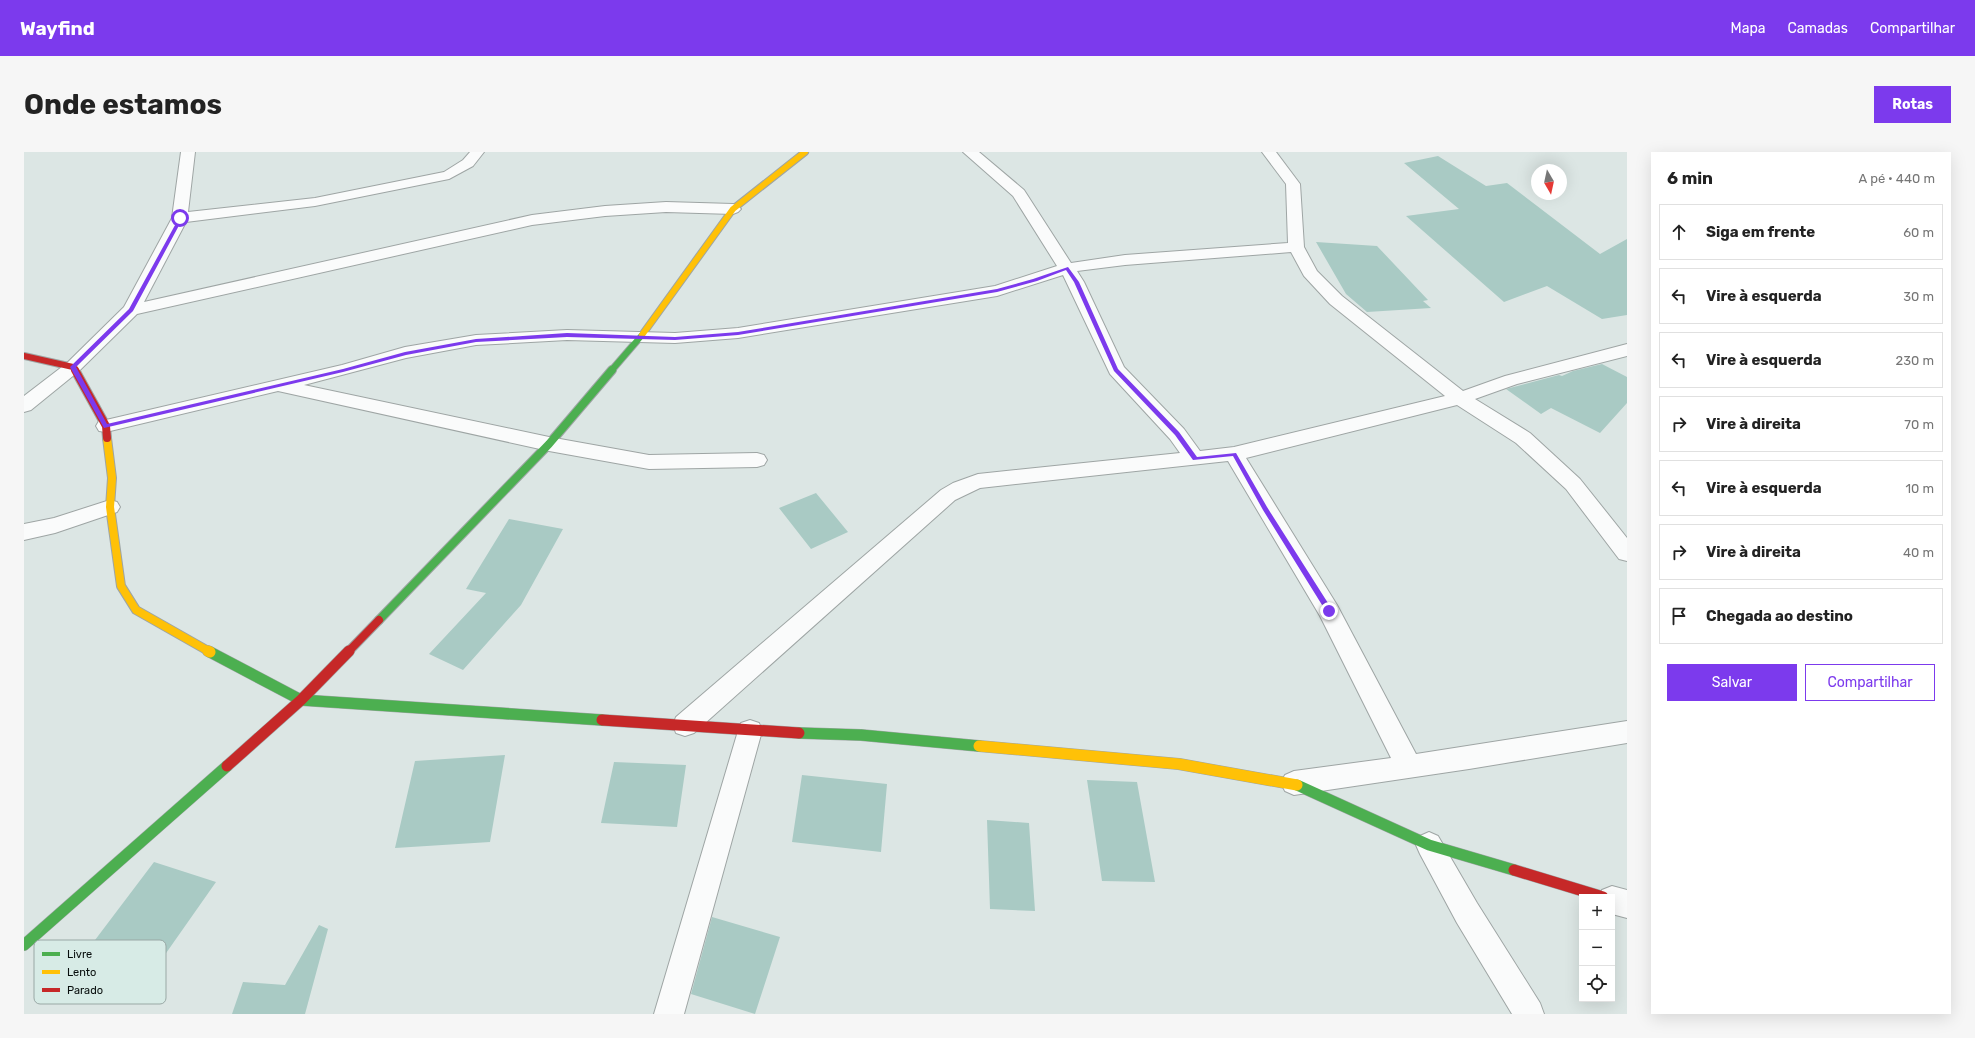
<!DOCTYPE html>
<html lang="pt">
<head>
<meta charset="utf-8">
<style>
	:root { --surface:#fff; --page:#f6f6f6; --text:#222; --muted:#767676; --line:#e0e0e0; --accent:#7c3aed }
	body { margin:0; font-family:Rubik,sans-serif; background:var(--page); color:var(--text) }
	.controls { position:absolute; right:12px; bottom:12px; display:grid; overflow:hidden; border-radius:0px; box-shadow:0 4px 16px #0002 }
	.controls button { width:36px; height:36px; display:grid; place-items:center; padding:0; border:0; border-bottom:1px solid var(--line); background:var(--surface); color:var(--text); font:20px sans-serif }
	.compass { position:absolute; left:1507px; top:12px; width:36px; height:36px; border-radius:50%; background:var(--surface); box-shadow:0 4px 16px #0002; rotate:171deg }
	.stop { position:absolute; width:12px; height:12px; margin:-9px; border:3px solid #7c3aed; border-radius:50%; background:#fff }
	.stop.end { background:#7c3aed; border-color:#fff; box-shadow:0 1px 4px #0008 }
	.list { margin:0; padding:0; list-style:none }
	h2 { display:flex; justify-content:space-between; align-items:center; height:52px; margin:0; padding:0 16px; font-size:17px }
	h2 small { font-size:13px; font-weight:400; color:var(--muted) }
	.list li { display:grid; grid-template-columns:26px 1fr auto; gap:12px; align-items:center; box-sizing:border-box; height:56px; margin:0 8px 8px; padding:0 8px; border:1px solid var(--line); border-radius:0px }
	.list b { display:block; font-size:15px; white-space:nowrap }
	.list em { font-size:13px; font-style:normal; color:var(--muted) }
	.actions { display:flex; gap:8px; padding:12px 16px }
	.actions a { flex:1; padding:9px 0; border:1px solid var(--accent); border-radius:0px; text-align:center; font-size:14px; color:var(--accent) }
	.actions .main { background:var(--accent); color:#fff }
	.icon { flex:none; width:22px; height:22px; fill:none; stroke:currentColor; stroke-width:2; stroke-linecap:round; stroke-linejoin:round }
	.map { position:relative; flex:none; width:1603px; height:862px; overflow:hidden; border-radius:0px }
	header { display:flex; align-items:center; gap:24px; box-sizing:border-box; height:56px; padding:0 20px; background:var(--accent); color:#fff }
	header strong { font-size:19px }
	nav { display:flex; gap:22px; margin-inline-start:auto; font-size:14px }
	.intro { display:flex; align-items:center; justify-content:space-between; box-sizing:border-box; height:96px; padding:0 24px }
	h1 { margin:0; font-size:28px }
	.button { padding:10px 18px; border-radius:0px; background:var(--accent); color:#fff; font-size:14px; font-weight:700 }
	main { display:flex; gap:24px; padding:0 24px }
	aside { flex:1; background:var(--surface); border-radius:0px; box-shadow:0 4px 16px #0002 }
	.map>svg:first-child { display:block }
	.building { fill:#a9cac4 }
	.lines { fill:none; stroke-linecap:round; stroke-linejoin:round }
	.street-casing { stroke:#9ea5a4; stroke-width:2 }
	.fast-far2-casing { stroke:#9ea5a4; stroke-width:8 }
	.fast-far1-casing { stroke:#9ea5a4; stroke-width:10 }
	.fast-casing { stroke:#9ea5a4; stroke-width:12 }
	.slow-far2-casing { stroke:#9ea5a4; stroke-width:8 }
	.slow-far1-casing { stroke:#9ea5a4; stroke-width:10 }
	.slow-casing { stroke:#9ea5a4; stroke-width:12 }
	.jam-far2-casing { stroke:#9ea5a4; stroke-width:8 }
	.jam-far1-casing { stroke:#9ea5a4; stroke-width:10 }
	.jam-casing { stroke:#9ea5a4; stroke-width:12 }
	.street { fill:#fafbfb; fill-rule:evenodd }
	.fast-far2 { stroke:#4caf50; stroke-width:6 }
	.fast-far1 { stroke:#4caf50; stroke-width:8 }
	.fast { stroke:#4caf50; stroke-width:11 }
	.slow-far2 { stroke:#ffc107; stroke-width:6 }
	.slow-far1 { stroke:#ffc107; stroke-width:8 }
	.slow { stroke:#ffc107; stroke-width:11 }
	.jam-far2 { stroke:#c62828; stroke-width:6 }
	.jam-far1 { stroke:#c62828; stroke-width:8 }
	.jam { stroke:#c62828; stroke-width:11 }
	.route { fill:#7c3aed }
	.key { fill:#d7ebe6; stroke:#99a8a5; stroke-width:1 }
	.key-label { font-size:11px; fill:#070d0c }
</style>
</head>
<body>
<header>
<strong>Wayfind</strong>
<nav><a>Mapa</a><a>Camadas</a><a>Compartilhar</a></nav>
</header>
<div class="intro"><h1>Onde estamos</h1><a class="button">Rotas</a></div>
<main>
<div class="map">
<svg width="1603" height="862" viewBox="0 0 1603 862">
	<rect width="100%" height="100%" fill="#dce6e4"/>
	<path class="building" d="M 1414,4 L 1462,34 L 1483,31 L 1576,102 L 1603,87 L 1603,163 L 1578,167 L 1523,134 L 1480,150 L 1382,64 L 1435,57 L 1380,11 Z
		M 1292,90 L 1353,94 L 1404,148 L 1399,149 L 1407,156 L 1343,160 L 1322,142 Z
		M 1578,212 L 1603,225 L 1603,251 L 1576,281 L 1527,256 L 1517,262 L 1482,237 L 1535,223 L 1538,224 L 1549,219 Z
		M 792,341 L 824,380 L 787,397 L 755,356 Z
		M 485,367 L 539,377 L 497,453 L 439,518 L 405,502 L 462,441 L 442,437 Z
		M 481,603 L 466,690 L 371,696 L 391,609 Z
		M 590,610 L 662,613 L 653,675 L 577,671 Z
		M 778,623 L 863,632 L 857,700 L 768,690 Z
		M 1063,628 L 1113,630 L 1131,730 L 1078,729 Z
		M 963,668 L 1005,671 L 1011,759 L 966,757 Z
		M 130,710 L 192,730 L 133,814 L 68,792 Z
		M 688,765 L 756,785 L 731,862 L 667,842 Z
		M 295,773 L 304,777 L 281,862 L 208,862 L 219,830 L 261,833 Z"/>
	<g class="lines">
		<defs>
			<path id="street" d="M 157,0 L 171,0 L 164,60 L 291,46 L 420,20 L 439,8 L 446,0 L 460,0 L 449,14 L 425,27 L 291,54 L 162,70 L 120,150 L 508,63 L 581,54 L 642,50 L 709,52 L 714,54 L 717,57 L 714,60 L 709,62 L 642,60 L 581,64 L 508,73 L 113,162 L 55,219 L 7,258 L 0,260 L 0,244 L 43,211 L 100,155 L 148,66 Z
				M 939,0 L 955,0 L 1000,38 L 1047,111 L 1101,103 L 1264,91 L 1262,32 L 1238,0 L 1252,0 L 1276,32 L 1280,95 L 1293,119 L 1318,144 L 1439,239 L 1481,224 L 1603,192 L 1603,204 L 1493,232 L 1451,247 L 1506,281 L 1556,327 L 1603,386 L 1603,409 L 1595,407 L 1542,337 L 1492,291 L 1433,253 L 1222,306 L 1313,453 L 1392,602 L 1603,569 L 1603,591 L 1445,617 L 1270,643 L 1261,639 L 1257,631 L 1261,623 L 1270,619 L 1367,606 L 1296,464 L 1204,309 L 956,336 L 931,348 L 670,581 L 661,584 L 652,581 L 649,573 L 652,565 L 917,338 L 929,331 L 954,322 L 1156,301 L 1146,287 L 1086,222 L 1039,123 L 973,144 L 714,186 L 651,191 L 543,188 L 452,193 L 382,206 L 280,233 L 525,285 L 625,303 L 733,301 L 740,303 L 743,308 L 740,313 L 733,315 L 625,317 L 525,299 L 254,239 L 82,280 L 75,279 L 72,274 L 75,269 L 82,268 L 318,213 L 381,195 L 452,183 L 543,178 L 651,181 L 714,176 L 971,134 L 1033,114 L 989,44 ZM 1267,100 L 1280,124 L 1306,152 L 1421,244 L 1210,295 L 1176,299 L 1160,277 L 1100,215 L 1060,130 L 1053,119 L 1101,113 Z
				M 86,348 L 93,350 L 96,355 L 93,360 L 31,381 L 0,388 L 0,372 L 30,366 Z
				M 726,568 L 735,571 L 738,579 L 660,862 L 630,862 L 714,579 L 717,571 Z
				M 1405,680 L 1414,684 L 1453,751 L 1516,851 L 1520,862 L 1488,862 L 1433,771 L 1396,702 L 1392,693 L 1396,684 Z
				M 1588,734 L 1603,738 L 1603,766 L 1588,762 L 1588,745 L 1575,745 L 1578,738 Z"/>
			<path id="fast-far2" d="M 587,219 L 618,183"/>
			<path id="fast-far1" d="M 355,468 L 525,292 L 588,218"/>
			<path id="fast" d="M 186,500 L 277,548 L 578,568
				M 775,581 L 837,583 L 955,594
				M 1273,633 L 1405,693 L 1490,718
				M 0,793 L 203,614"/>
			<path id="slow-far2" d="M 618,183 L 709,57 L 781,0"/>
			<path id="slow-far1" d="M 83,286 L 88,326 L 86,355 L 97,434 L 112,458 L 186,500"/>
			<path id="slow" d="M 184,499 L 186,500
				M 955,594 L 1155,612 L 1273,633"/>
			<path id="jam-far2" d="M 0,204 L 49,215 L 51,219"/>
			<path id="jam-far1" d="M 51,218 L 82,274 L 83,286
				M 324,500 L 355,468"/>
			<path id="jam" d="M 578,568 L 775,581
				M 203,614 L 277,548 L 325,499
				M 1490,718 L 1579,745"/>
		</defs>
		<use href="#street" class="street-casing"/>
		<use href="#fast-far2" class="fast-far2-casing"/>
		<use href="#fast-far1" class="fast-far1-casing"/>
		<use href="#fast" class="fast-casing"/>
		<use href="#slow-far2" class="slow-far2-casing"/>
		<use href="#slow-far1" class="slow-far1-casing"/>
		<use href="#slow" class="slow-casing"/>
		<use href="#jam-far2" class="jam-far2-casing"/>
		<use href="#jam-far1" class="jam-far1-casing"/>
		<use href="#jam" class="jam-casing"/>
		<use href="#street" class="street"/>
		<use href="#fast-far2" class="fast-far2"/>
		<use href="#fast-far1" class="fast-far1"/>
		<use href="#fast" class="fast"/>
		<use href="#slow-far2" class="slow-far2"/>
		<use href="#slow-far1" class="slow-far1"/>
		<use href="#slow" class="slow"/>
		<use href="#jam-far2" class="jam-far2"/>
		<use href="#jam-far1" class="jam-far1"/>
		<use href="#jam" class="jam"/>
	</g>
	<path class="route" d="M 156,64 L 159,66 L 109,159 L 52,215 L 83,272 L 319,217 L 381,200 L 452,187 L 543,181 L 651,185 L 714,180 L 973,137 L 1009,127 L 1044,115 L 1055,130 L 1094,217 L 1155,280 L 1173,305 L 1212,301 L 1243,355 L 1309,459 L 1305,462 L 1303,461 L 1239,358 L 1209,304 L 1169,308 L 1151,283 L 1090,219 L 1050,130 L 1042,118 L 1013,129 L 973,140 L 714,183 L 651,188 L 543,185 L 452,190 L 382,203 L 319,220 L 80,276 L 46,215 L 105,157 Z"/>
	<rect x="10" y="788" width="132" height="64" rx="6" class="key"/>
	<rect x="18" y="800" width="18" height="4" fill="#4caf50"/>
	<rect x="18" y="818" width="18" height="4" fill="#ffc107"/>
	<rect x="18" y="836" width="18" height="4" fill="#c62828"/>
	<g class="key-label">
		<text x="43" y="806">Livre</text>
		<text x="43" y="824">Lento</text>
		<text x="43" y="842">Parado</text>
	</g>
</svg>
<div class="controls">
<button>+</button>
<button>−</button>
<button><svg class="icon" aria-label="locate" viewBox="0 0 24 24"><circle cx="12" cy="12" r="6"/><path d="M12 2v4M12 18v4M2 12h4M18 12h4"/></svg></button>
</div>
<svg class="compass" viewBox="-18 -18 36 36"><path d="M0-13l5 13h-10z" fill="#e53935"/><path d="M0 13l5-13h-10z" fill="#767676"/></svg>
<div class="stop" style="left:156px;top:66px"></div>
<div class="stop end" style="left:1305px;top:459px"></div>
</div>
<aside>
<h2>6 min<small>A pé · 440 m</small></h2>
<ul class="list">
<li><svg class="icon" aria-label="ahead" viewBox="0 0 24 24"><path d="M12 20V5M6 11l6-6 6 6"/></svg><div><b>Siga em frente</b></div><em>60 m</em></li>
<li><svg class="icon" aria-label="left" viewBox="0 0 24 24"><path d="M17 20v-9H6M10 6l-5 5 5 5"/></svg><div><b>Vire à esquerda</b></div><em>30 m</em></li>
<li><svg class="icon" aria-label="left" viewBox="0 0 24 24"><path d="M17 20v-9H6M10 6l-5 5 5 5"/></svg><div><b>Vire à esquerda</b></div><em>230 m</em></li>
<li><svg class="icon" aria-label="right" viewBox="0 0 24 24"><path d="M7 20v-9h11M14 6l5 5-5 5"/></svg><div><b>Vire à direita</b></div><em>70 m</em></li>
<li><svg class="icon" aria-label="left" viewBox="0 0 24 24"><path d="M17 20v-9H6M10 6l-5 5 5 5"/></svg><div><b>Vire à esquerda</b></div><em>10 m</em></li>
<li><svg class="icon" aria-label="right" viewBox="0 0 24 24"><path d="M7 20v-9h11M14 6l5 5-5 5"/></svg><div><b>Vire à direita</b></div><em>40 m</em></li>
<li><svg class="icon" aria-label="arrive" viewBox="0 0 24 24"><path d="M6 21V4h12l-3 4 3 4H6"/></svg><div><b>Chegada ao destino</b></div></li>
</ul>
<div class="actions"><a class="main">Salvar</a><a>Compartilhar</a></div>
</aside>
</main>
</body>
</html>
